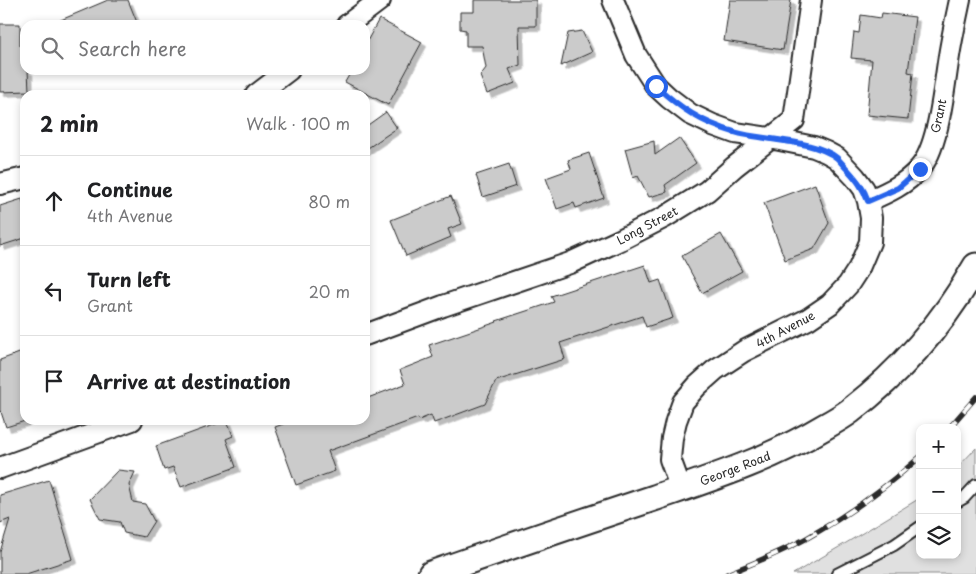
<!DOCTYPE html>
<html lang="en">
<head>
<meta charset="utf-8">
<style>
	:root { --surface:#fff; --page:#f2f2f2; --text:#202124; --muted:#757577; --line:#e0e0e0 }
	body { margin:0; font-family:"Playpen Sans",sans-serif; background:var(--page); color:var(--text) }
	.controls { position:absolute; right:15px; bottom:15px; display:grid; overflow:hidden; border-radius:10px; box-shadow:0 2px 8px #0003 }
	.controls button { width:45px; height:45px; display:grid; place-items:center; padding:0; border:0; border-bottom:1px solid var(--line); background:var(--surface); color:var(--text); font:25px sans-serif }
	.stop { position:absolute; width:15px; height:15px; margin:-11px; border:4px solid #2563eb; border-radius:50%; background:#fff }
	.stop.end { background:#2563eb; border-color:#fff; box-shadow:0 1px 5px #0008 }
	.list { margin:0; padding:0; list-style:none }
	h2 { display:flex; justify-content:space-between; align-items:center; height:65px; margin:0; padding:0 20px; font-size:21px }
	h2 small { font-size:16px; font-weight:400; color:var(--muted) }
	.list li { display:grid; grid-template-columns:32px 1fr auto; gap:15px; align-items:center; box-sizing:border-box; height:90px; padding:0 20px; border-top:1px solid var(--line) }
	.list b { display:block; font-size:19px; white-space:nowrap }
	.list p { margin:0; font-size:16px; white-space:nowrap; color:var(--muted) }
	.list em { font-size:16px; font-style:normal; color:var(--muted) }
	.icon { flex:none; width:28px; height:28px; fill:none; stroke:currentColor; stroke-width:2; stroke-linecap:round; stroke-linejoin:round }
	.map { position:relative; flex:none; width:976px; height:574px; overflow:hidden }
	.search { position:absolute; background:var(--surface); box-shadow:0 2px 8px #0003; left:20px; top:20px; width:350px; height:55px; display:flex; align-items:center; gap:12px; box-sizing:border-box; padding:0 18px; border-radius:15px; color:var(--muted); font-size:19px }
	.panel { position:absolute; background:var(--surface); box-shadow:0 2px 8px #0003; left:20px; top:90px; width:350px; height:335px; border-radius:15px }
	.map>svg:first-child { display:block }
	.green { fill:#e0e0e0; stroke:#868686 }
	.building { fill:#cbcbcb; stroke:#2b2b2b; filter:url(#shadow) }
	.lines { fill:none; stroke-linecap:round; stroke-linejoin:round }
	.service-casing { stroke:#2b2b2b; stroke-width:14 }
	.minor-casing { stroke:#2b2b2b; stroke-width:24 }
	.tertiary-casing { stroke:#2b2b2b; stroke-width:29 }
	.service { stroke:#fff; stroke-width:10 }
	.minor { stroke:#fff; stroke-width:20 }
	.tertiary { stroke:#fff; stroke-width:25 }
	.rail-casing { stroke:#2b2b2b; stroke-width:5.5 }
	.rail { stroke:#fff; stroke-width:4; stroke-dasharray:11; stroke-linecap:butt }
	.route { stroke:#2563eb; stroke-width:6 }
	.labels { text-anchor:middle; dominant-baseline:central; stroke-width:5; stroke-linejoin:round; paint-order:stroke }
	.street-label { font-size:12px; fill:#2b2b2b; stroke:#fff }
</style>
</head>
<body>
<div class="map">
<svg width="976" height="574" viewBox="0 0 976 574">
	<defs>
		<filter id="shadow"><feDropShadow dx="4.5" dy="4.5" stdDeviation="0" flood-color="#0004"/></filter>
	</defs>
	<rect width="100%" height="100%" fill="#fff"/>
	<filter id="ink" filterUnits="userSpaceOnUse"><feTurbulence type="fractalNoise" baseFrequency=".02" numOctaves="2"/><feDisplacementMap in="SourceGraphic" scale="10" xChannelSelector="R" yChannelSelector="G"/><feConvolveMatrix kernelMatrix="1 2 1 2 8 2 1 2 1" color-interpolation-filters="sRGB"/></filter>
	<g filter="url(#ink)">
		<path class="green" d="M 976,448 L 976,574 L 793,574 L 846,543 L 920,498 L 920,555 L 957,555 L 957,468 Z"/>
		<path class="building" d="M 108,0 L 128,0 L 138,25 L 49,25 Z
			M 474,0 L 536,0 L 536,26 L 519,26 L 520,65 L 509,69 L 515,83 L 487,94 L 480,76 L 486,68 L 482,46 L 466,46 L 466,30 L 460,29 L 460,12 L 474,12 Z
			M 730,0 L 791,0 L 783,50 L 724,41 Z
			M 882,13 L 915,17 L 908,72 L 913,73 L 908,119 L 867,115 L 872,60 L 851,58 L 854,32 L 859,33 L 861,15 L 881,18 Z
			M 379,19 L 422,42 L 388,105 L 345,82 L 352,70 L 365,70 L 365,45 Z
			M 0,24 L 20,24 L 20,46 L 25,46 L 25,70 L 28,70 L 29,91 L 0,92 Z
			M 582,31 L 592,52 L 561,66 L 568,33 Z
			M 386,112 L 397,128 L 365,150 L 365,127 Z
			M 679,138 L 696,163 L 665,185 L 667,192 L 649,197 L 638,176 L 633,178 L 625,149 L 654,141 L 655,155 Z
			M 589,153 L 604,198 L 576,208 L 574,203 L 557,209 L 546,178 L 571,169 L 568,160 Z
			M 509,164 L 516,186 L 483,197 L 476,175 Z
			M 815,184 L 829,223 L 814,249 L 785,260 L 764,203 Z
			M 451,196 L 462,224 L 448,229 L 451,237 L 406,256 L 391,220 Z
			M 22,199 L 25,208 L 25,238 L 0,246 L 0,206 Z
			M 721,234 L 742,271 L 702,293 L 682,256 Z
			M 645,265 L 651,283 L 660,280 L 673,318 L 646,327 L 642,316 L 560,343 L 565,359 L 496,381 L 485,404 L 434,423 L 431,415 L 419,420 L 418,418 L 328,451 L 335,471 L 296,485 L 275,427 L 294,420 L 365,420 L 365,399 L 405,384 L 400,370 L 433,357 L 429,345 L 497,322 L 496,321 L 554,302 L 551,296 Z
			M 25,351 L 25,421 L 6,427 L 1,412 L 0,411 L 0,360 Z
			M 227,420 L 233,436 L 226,439 L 236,467 L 181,487 L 173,467 L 164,470 L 156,446 Z
			M 118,470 L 135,472 L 129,485 L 133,502 L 145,504 L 154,521 L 144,537 L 124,533 L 120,522 L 100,519 L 90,499 Z
			M 49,480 L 73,559 L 26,574 L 0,574 L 0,552 L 10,519 L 0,523 L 0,495 Z"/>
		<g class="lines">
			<defs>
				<path id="service" d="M 957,502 L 964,498 L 976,485
					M 837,574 L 894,545 L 920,527"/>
				<path id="minor" d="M 613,0 L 636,55 L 656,86 L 669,98 L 690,114 L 713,125 L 735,133 L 770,138 L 814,147 L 826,152 L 837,158 L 855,177 L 864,189 L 868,201 L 871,218 L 870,242 L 859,268 L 848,285 L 830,304 L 808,319 L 744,351 L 715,370 L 697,386 L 683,402 L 676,421 L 672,438 L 670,459 L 681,489
					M 347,25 L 380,0
					M 256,95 L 289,70
					M 0,184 L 25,178
					M 868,201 C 886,193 905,185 919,169 C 939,148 944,86 949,56 C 952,37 956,19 960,0
					M 365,335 L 443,306 L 570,263 L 620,240 L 665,217 L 707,191 L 734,167 L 794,120 L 811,0
					M 0,468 L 132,420"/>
				<path id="tertiary" d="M 431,574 C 505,548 579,523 654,498 C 712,478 771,459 824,427 C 833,422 842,417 850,411 C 902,371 944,322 976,266"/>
			</defs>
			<use href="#service" class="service-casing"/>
			<use href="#minor" class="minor-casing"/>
			<use href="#tertiary" class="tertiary-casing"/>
			<use href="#service" class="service"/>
			<use href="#minor" class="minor"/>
			<use href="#tertiary" class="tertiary"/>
			<defs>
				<path id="rail" d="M 949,428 L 976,397
					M 727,574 C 754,563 782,552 807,538 C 848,515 885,488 920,457"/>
			</defs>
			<use href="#rail" class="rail-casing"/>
			<use href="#rail" class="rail"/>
		</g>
	</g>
	<g class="lines" filter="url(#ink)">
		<path class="route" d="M 656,86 C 680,108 702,123 734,132 C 763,141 813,139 837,158 C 841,162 844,166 848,170 C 857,180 863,187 868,201 L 898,188 L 920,169"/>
	</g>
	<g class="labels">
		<g class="street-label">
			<text transform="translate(938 116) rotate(-78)">Grant</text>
			<text transform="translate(647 225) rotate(-28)">Long Street</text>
			<text transform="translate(785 329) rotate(-28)">4th Avenue</text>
			<text transform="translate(735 468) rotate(-21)">George Road</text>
		</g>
	</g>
</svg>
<div class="controls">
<button>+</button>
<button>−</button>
<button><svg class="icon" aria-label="layers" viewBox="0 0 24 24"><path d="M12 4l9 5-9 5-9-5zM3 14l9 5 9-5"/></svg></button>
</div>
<div class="stop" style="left:656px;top:86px"></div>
<div class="stop end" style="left:920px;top:169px"></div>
<div class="search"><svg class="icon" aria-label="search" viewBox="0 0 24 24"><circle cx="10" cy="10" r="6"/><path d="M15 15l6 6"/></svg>Search here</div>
<section class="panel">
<h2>2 min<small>Walk · 100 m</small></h2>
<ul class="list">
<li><svg class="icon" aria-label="ahead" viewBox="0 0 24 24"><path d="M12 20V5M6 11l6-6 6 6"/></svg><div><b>Continue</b><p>4th Avenue</p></div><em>80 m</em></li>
<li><svg class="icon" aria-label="left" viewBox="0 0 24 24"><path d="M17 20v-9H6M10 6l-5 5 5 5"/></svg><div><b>Turn left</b><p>Grant</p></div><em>20 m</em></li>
<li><svg class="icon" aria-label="arrive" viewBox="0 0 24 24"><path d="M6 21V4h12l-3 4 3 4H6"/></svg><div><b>Arrive at destination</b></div></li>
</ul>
</section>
</div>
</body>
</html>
